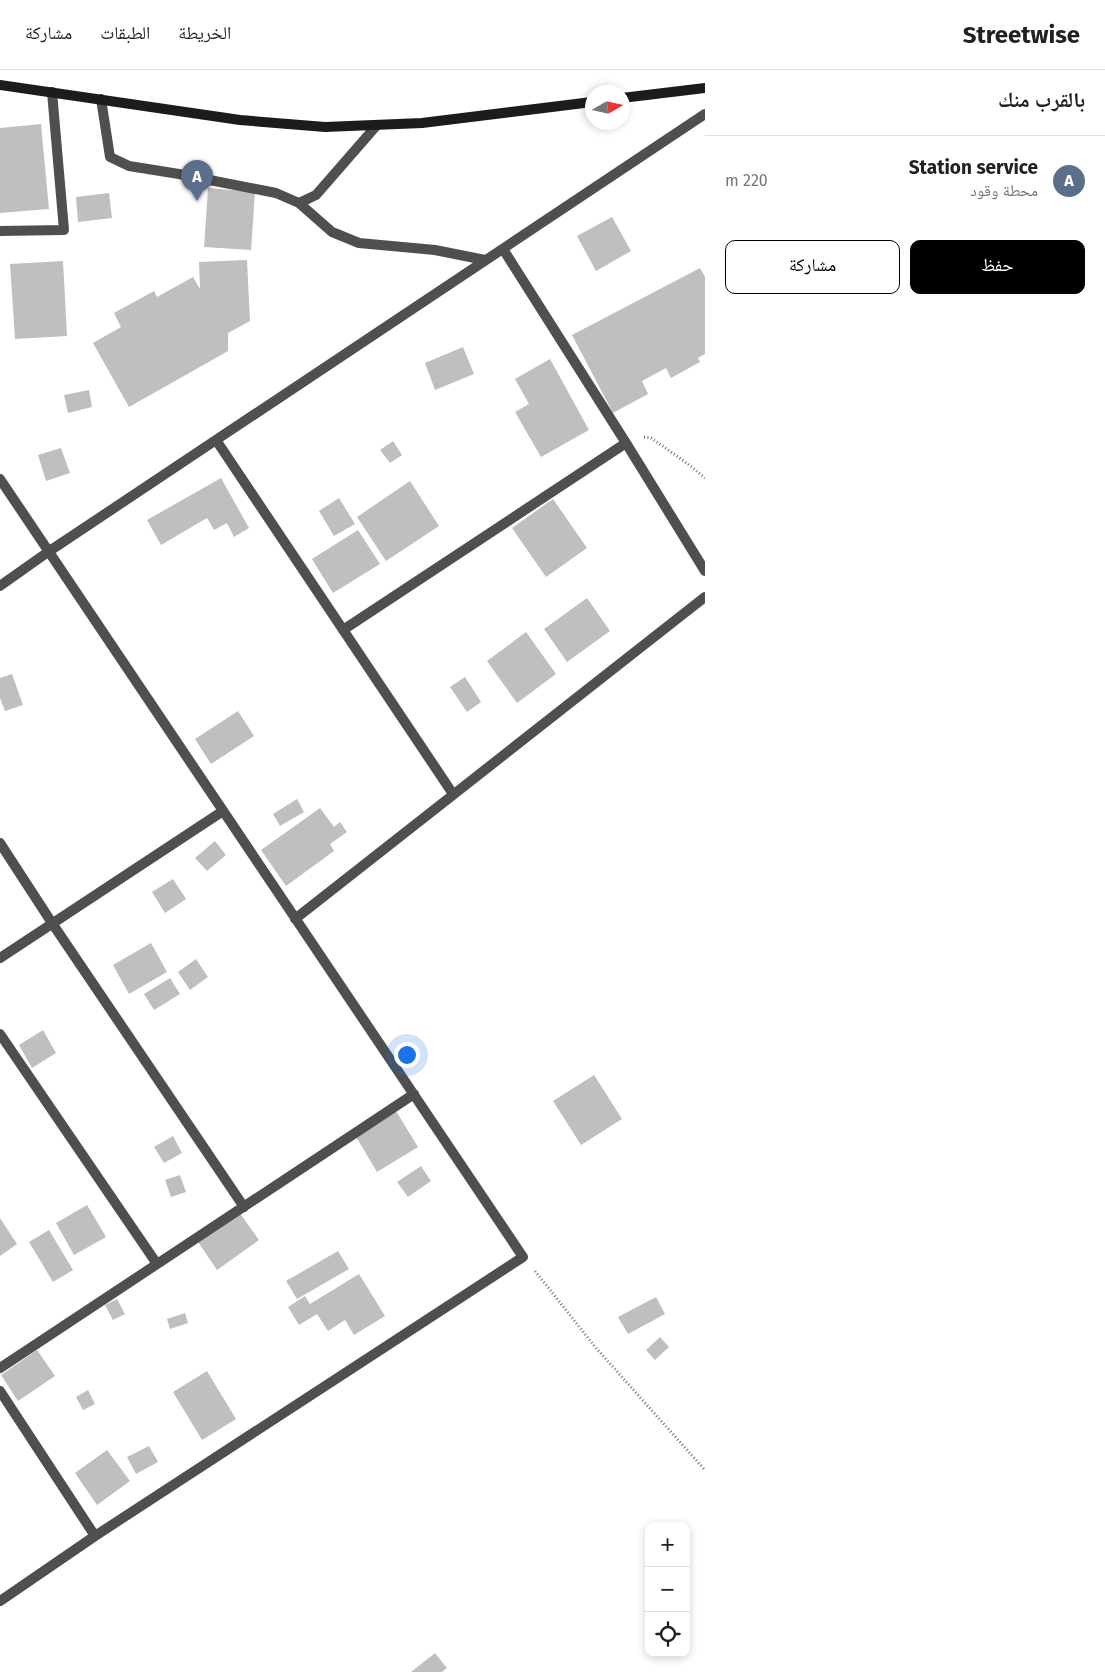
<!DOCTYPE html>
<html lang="ar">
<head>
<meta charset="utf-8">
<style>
	:root { --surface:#fff; --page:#f2f2f2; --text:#202124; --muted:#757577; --line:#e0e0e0; --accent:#000 }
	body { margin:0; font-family:"Fira Sans","Noto Naskh Arabic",sans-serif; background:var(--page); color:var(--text); direction:rtl }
	.controls { position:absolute; right:15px; bottom:15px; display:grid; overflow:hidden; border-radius:10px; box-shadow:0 2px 8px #0003 }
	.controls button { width:45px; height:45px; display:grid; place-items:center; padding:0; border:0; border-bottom:1px solid var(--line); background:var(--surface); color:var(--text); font:25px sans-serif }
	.compass { position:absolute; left:585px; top:15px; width:45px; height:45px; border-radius:50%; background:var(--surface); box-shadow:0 2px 8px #0003; rotate:81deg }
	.you { position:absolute; left:406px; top:984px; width:18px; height:18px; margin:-12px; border:4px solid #fff; border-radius:50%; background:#1a73e8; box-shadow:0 0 0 8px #1a73e833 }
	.badge { display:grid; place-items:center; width:32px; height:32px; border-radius:50%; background:var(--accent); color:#fff; font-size:16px; font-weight:700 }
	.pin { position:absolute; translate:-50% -41px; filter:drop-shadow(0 1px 2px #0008) }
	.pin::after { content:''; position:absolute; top:26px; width:18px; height:15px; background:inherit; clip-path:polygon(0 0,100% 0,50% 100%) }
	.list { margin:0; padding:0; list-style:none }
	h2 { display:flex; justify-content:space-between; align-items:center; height:65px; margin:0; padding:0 20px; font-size:21px }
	h2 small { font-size:16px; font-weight:400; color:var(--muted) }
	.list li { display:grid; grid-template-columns:32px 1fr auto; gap:15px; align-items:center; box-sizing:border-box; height:90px; padding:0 20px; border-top:1px solid var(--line) }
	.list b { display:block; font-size:19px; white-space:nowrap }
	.list p { margin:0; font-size:16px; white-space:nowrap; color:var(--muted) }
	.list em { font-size:16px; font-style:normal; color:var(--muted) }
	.actions { display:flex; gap:10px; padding:15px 20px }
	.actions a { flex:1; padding:11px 0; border:1px solid var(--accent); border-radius:10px; text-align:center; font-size:18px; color:var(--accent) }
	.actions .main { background:var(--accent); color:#fff }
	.icon { flex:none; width:28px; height:28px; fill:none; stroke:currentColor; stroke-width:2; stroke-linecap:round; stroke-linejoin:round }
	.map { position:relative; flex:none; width:705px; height:1602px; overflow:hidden; direction:ltr }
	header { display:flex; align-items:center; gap:30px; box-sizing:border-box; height:70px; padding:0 25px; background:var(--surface); border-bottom:1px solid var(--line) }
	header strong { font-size:24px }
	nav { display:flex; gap:28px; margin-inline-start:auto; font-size:18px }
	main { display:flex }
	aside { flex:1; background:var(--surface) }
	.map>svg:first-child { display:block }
	.building { fill:#bfbfbf }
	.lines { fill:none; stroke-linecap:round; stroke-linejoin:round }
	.path { stroke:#717171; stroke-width:3; stroke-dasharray:1 2.5; stroke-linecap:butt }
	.service { stroke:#4f4f4f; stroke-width:10 }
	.minor { stroke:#4f4f4f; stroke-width:10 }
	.secondary { stroke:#1c1c1c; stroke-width:10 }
</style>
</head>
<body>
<header>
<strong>Streetwise</strong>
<nav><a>الخريطة</a><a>الطبقات</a><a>مشاركة</a></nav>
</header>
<main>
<aside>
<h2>بالقرب منك<small></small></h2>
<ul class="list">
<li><span class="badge" style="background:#5c6f8a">A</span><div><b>Station service</b><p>محطة وقود</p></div><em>220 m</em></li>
</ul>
<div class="actions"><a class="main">حفظ</a><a>مشاركة</a></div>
</aside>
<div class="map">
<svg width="705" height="1602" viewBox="0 0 705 1602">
	<rect width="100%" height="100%" fill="#fff"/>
	<path class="building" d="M 41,54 L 49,139 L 0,143 L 0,58 Z
		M 208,118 L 255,122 L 251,180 L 204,177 Z
		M 109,123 L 112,148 L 78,152 L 76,127 Z
		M 612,147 L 631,181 L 596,201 L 577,166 Z
		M 247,190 L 250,251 L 228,263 L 228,281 L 129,337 L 93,273 L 121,257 L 114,243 L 154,221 L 157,227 L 193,207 L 200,219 L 199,192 Z
		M 63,191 L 67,266 L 15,269 L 10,194 Z
		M 700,198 L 705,207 L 705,284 L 698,288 L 700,292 L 671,308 L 666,298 L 642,311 L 648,324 L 613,343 L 572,265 Z
		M 463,277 L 474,304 L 435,320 L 425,293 Z
		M 550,289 L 589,360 L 541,387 L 515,342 L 529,334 L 515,309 Z
		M 89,320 L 92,337 L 68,343 L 64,325 Z
		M 393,371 L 402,385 L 390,393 L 380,380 Z
		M 61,378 L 70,403 L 46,411 L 38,385 Z
		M 221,408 L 249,458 L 234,467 L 227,453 L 214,460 L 207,448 L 161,475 L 147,450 Z
		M 410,411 L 439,456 L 386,491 L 357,447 Z
		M 339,428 L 355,454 L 334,466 L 319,441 Z
		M 553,429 L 587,478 L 546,507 L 512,458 Z
		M 358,460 L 380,494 L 333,523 L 312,489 Z
		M 587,528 L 610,561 L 567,592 L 544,559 Z
		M 526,562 L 556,604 L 517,633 L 487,591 Z
		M 12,604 L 23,635 L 5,641 L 0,628 L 0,608 Z
		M 465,607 L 481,632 L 467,642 L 450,617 Z
		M 238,641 L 254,666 L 211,694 L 195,669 Z
		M 297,729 L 304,742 L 280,756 L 273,744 Z
		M 320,738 L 334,757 L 340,752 L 347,762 L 330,774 L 334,781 L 286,816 L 261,780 Z
		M 215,771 L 226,785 L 207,801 L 195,788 Z
		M 173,809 L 186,829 L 165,843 L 152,822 Z
		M 151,873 L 167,902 L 129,924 L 113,895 Z
		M 196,889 L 208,907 L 190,920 L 178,902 Z
		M 170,908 L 180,924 L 154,940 L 144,924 Z
		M 43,960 L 56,983 L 32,998 L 19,975 Z
		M 594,1005 L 622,1049 L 581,1075 L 553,1031 Z
		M 396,1041 L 418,1077 L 377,1102 L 355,1065 Z
		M 173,1066 L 182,1083 L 164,1093 L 154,1077 Z
		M 421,1096 L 431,1111 L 408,1127 L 397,1112 Z
		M 180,1105 L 186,1122 L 171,1127 L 165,1110 Z
		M 87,1135 L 106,1167 L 74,1185 L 56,1153 Z
		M 239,1142 L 259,1170 L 217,1200 L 198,1172 Z
		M 0,1148 L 17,1174 L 0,1186 Z
		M 49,1160 L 73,1200 L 53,1212 L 29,1172 Z
		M 338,1181 L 349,1199 L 297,1229 L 286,1211 Z
		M 359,1204 L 385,1246 L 354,1265 L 345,1250 L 328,1261 L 317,1244 L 299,1255 L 288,1237 L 305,1226 L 310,1234 Z
		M 656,1227 L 665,1244 L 628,1264 L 618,1247 Z
		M 117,1229 L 125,1244 L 113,1250 L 105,1235 Z
		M 185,1243 L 188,1253 L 170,1259 L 167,1249 Z
		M 660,1267 L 669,1277 L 655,1290 L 646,1280 Z
		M 37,1280 L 55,1306 L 18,1331 L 1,1305 Z
		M 207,1301 L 236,1349 L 202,1370 L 173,1322 Z
		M 88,1320 L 95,1334 L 83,1340 L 76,1327 Z
		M 149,1376 L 158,1392 L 136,1404 L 127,1387 Z
		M 107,1380 L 130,1411 L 97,1435 L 75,1403 Z
		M 435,1583 L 447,1598 L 442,1602 L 411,1602 Z"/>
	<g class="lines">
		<path class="path" d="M 644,367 L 651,368 L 688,394 L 705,408
			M 535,1201 L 596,1278 L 705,1400"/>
		<path class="service" d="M 101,29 L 110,87 L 129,96 L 179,104 L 276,123 L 299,133 L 316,125 L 377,55
			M 299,133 L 332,162 L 359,173 L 435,180 L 485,190
			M 0,161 L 64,160 L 52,22"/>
		<path class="minor" d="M 503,179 L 626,373 L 705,501
			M 216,370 L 453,724
			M 0,409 L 523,1187 L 95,1466 L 0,1531
			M 0,516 L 48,482 L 705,44
			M 343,560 L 626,373
			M 0,773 L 52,853 L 244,1137
			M 295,849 L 705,527
			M 0,888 L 223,741
			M 0,964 L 157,1194
			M 0,1298 L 414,1024
			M 0,1321 L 95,1466"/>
		<path class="secondary" d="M 0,15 L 240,50 L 325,57 L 422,53 L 592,32
			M 622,28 L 705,18"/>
	</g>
</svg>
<div class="controls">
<button>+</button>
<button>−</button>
<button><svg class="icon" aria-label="locate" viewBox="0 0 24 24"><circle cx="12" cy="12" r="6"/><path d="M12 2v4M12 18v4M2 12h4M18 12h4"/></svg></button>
</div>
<svg class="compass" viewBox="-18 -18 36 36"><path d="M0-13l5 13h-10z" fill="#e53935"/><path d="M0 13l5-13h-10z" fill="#757577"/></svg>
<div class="you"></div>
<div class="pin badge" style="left:197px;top:131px;background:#5c6f8a">A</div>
</div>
</main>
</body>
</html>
